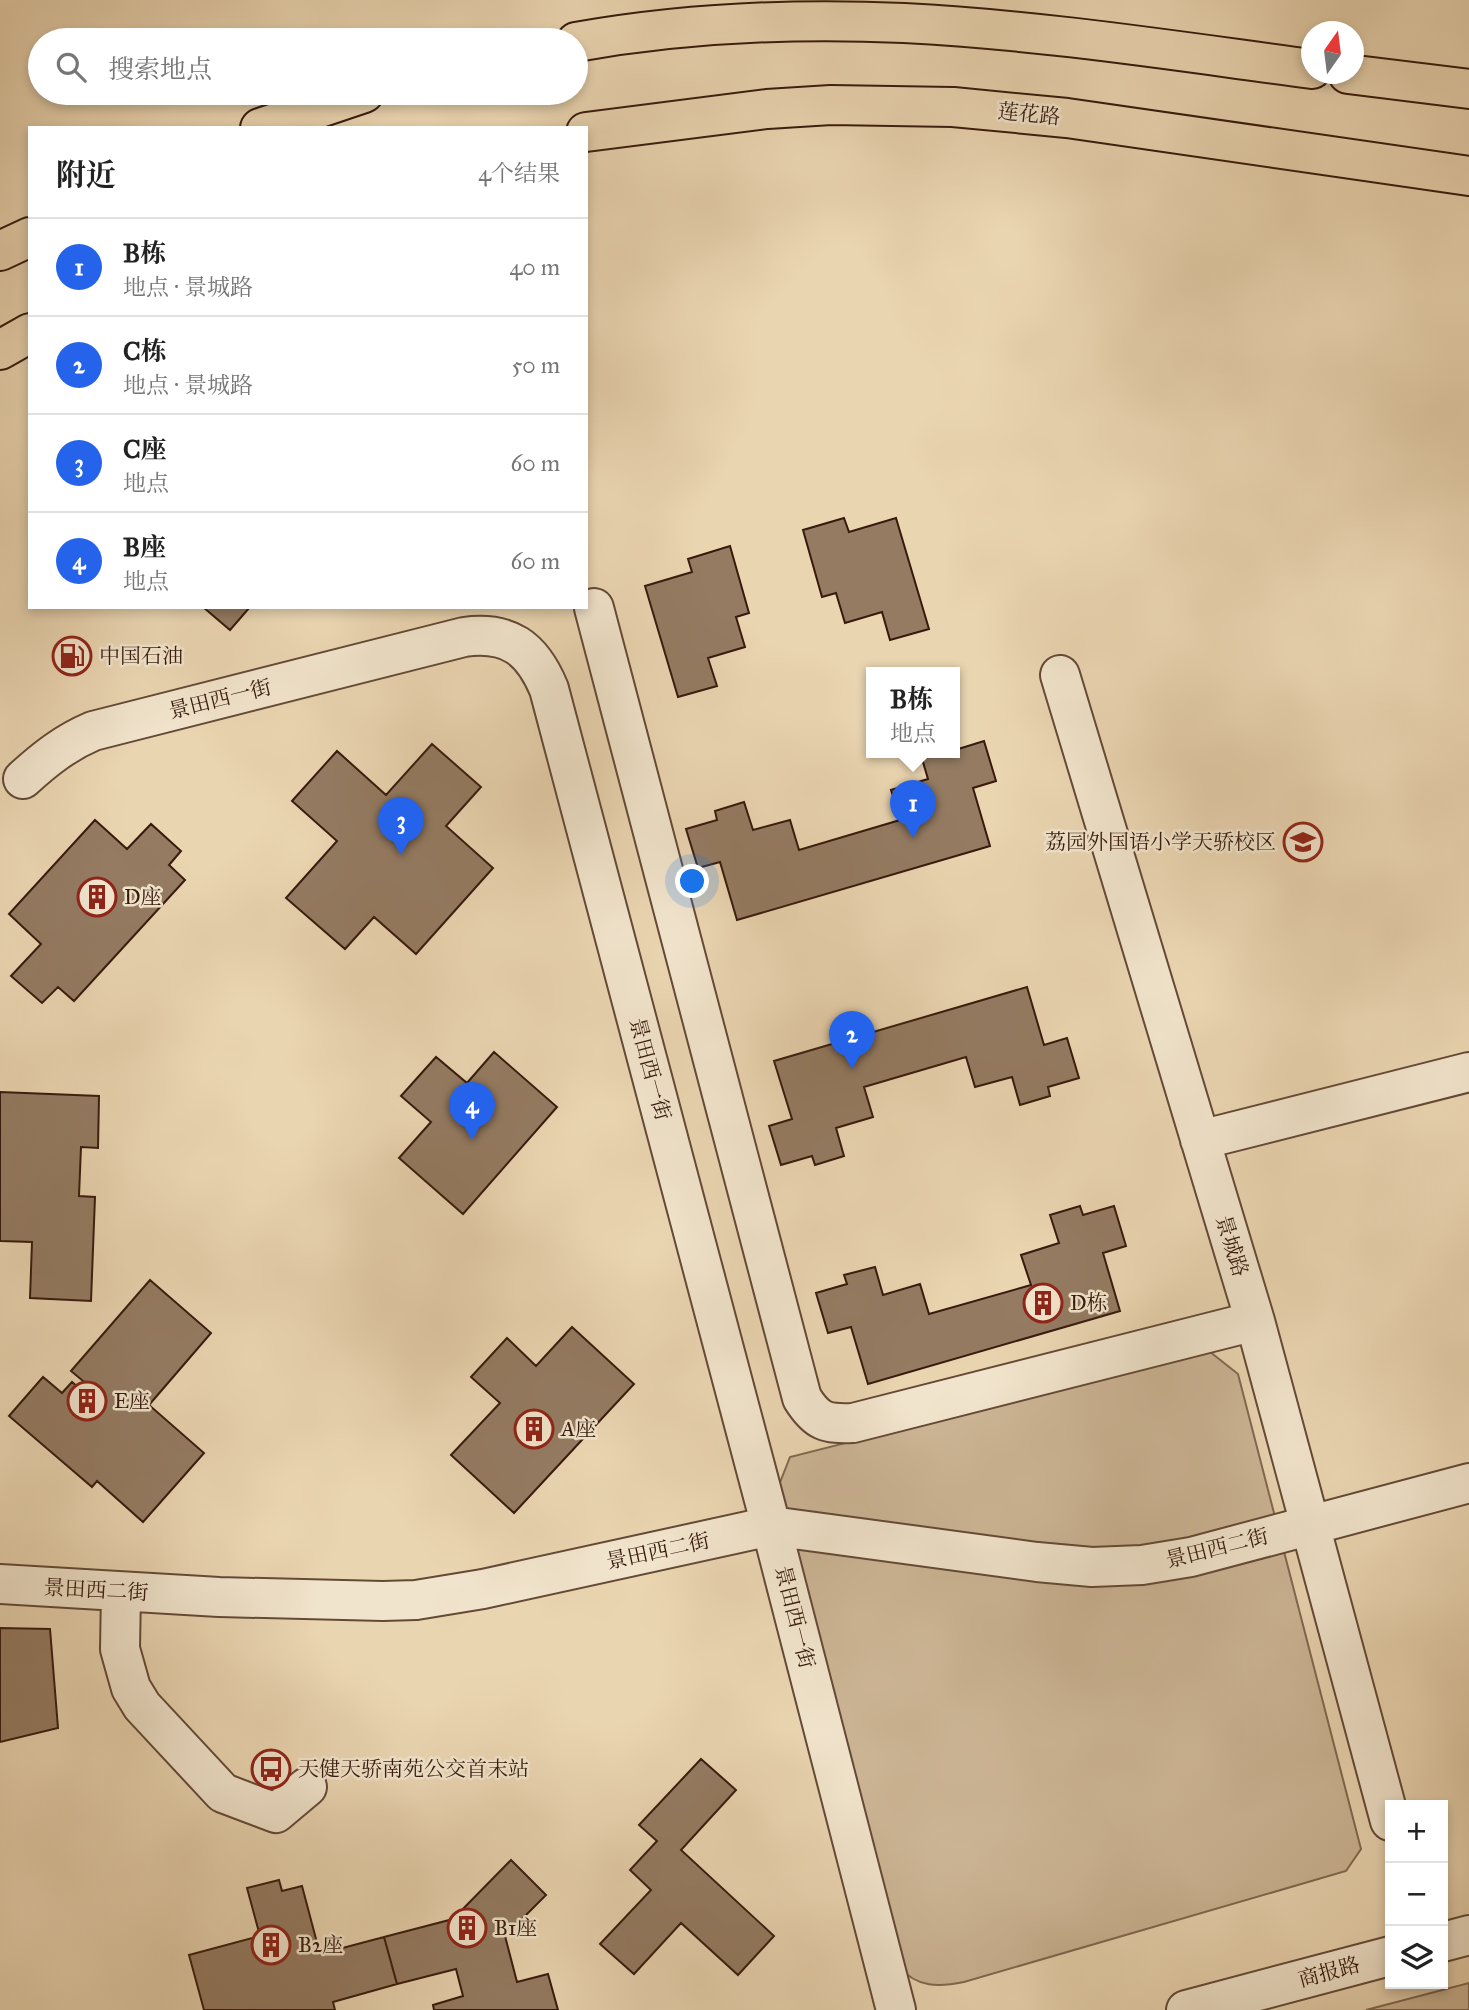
<!DOCTYPE html>
<html lang="zh">
<head>
<meta charset="utf-8">
<style>
	:root { --surface:#fff; --page:#f2f2f2; --text:#222; --muted:#767676; --line:#e0e0e0; --accent:#2563eb }
	body { margin:0; font-family:"IM FELL Great Primer","Noto Serif SC",serif; background:var(--page); color:var(--text) }
	.controls { position:absolute; right:21px; bottom:21px; display:grid; overflow:hidden; border-radius:0px; box-shadow:0 4px 10px #0003 }
	.controls button { width:63px; height:63px; display:grid; place-items:center; padding:0; border:0; border-bottom:2px solid var(--line); background:var(--surface); color:var(--text); font:35px sans-serif }
	.compass { position:absolute; left:1301px; top:21px; width:63px; height:63px; border-radius:50%; background:var(--surface); box-shadow:0 4px 10px #0003; rotate:14deg }
	.you { position:absolute; left:693px; top:882px; width:24px; height:24px; margin:-18px; border:5px solid #fff; border-radius:50%; background:#1a73e8; box-shadow:0 0 0 10px #1a73e833 }
	.badge { display:grid; place-items:center; width:46px; height:46px; border-radius:50%; background:var(--accent); color:#fff; font-size:23px; font-weight:700 }
	.pin { position:absolute; translate:-50% -58px; filter:drop-shadow(0 2px 4px #0008) }
	.pin::after { content:''; position:absolute; top:37px; width:24px; height:21px; background:inherit; clip-path:polygon(0 0,100% 0,50% 100%) }
	.popup { position:absolute; left:866px; top:667px; width:94px; height:91px; box-sizing:border-box; display:grid; place-content:center; border-radius:0px; background:var(--surface); filter:drop-shadow(0 2px 5px #0005); font-size:23px; white-space:nowrap; color:var(--muted) }
	.popup b { font-size:26px; color:var(--text) }
	.popup::after { content:''; position:absolute; left:50%; top:100%; margin-left:-14px; border:14px solid transparent; border-top-color:var(--surface) }
	.list { margin:0; padding:0; list-style:none }
	h2 { display:flex; justify-content:space-between; align-items:center; height:91px; margin:0; padding:0 28px; font-size:30px }
	h2 small { font-size:23px; font-weight:400; color:var(--muted) }
	.list li { display:grid; grid-template-columns:46px 1fr auto; gap:21px; align-items:center; box-sizing:border-box; height:98px; padding:0 28px; border-top:2px solid var(--line) }
	.list b { display:block; font-size:26px; white-space:nowrap }
	.list p { margin:0; font-size:23px; white-space:nowrap; color:var(--muted) }
	.list em { font-size:23px; font-style:normal; color:var(--muted) }
	.icon { flex:none; width:38px; height:38px; fill:none; stroke:currentColor; stroke-width:2; stroke-linecap:round; stroke-linejoin:round }
	.map { position:relative; flex:none; width:1469px; height:2010px; overflow:hidden }
	.search { position:absolute; background:var(--surface); box-shadow:0 4px 10px #0003; left:28px; top:28px; width:560px; height:77px; display:flex; align-items:center; gap:18px; box-sizing:border-box; padding:0 24px; border-radius:38px; color:var(--muted); font-size:26px }
	.panel { position:absolute; background:var(--surface); box-shadow:0 4px 10px #0003; left:28px; top:126px; width:560px; height:483px; border-radius:0px }
	.map>svg:first-child { display:block }
	.green { fill:#ccb595; stroke:#826851; stroke-width:2 }
	.building { fill:#947b62; stroke:#371a0d; stroke-width:2 }
	.lines { fill:none; stroke-linecap:round; stroke-linejoin:round }
	.minor-casing { stroke:#644936; stroke-width:42 }
	.major-casing { stroke:#371a0d; stroke-width:42 }
	.minor { stroke:#f1e4cc; stroke-width:38 }
	.major { stroke:#ead5b1; stroke-width:38 }
	.labels { text-anchor:middle; dominant-baseline:central; stroke-width:5; stroke-linejoin:round; paint-order:stroke }
	.street-label { font-size:21px; fill:#371a0d; stroke:#f1e4cc }
	.poi-label { font-size:21px; fill:#371a0d; stroke:#f1e4cc; text-anchor:start }
</style>
</head>
<body>
<div class="map">
<svg width="1469" height="2010" viewBox="0 0 1469 2010">
	<rect width="100%" height="100%" fill="#ead5b1"/>
	<filter id="stains"><feTurbulence type="fractalNoise" baseFrequency=".00286" numOctaves="4"/><feColorMatrix values="0 0 0 0 .2 0 0 0 0 .09 0 0 0 0 .02 0 0 0 .5 -.17"/></filter>
	<radialGradient id="worn" r=".72"><stop offset=".6" stop-color="#630" stop-opacity="0"/><stop offset="1" stop-color="#630" stop-opacity=".3"/></radialGradient>
	<path class="green" d="M 1209,1351 L 1238,1374 L 1361,1849 L 1346,1871 L 964,1982 C 940,1987 916,1988 900,1967 L 779,1485 L 790,1457 Z
		M 1469,1983 L 1469,2010 L 1366,2010 Z"/>
	<path class="building" d="M 844,518 L 849,532 L 896,518 L 929,629 L 890,640 L 882,612 L 845,623 L 836,593 L 822,597 L 803,530 Z
		M 730,546 L 749,613 L 736,617 L 745,647 L 708,658 L 717,686 L 678,697 L 645,586 L 692,572 L 688,559 Z
		M 203,607 L 250,607 L 230,630 Z
		M 984,741 L 996,781 L 973,788 L 990,846 L 737,920 L 720,862 L 698,868 L 686,829 L 717,820 L 715,811 L 744,802 L 753,830 L 790,820 L 799,850 L 900,820 L 891,790 L 928,779 L 920,752 L 955,752 L 955,750 Z
		M 432,744 L 481,787 L 446,826 L 493,868 L 416,954 L 374,917 L 345,949 L 286,898 L 337,841 L 292,801 L 337,751 L 386,795 Z
		M 95,820 L 127,849 L 151,824 L 181,851 L 169,865 L 185,880 L 74,1001 L 58,987 L 42,1003 L 11,976 L 41,944 L 9,914 Z
		M 1027,987 L 1044,1045 L 1067,1038 L 1079,1078 L 1048,1087 L 1050,1096 L 1020,1105 L 1012,1077 L 975,1087 L 966,1057 L 864,1087 L 873,1117 L 836,1128 L 844,1156 L 815,1165 L 812,1156 L 781,1165 L 769,1126 L 792,1119 L 774,1061 Z
		M 494,1052 L 557,1107 L 463,1214 L 399,1158 L 431,1122 L 401,1096 L 436,1057 L 467,1083 Z
		M 0,1092 L 99,1096 L 98,1148 L 81,1147 L 79,1196 L 95,1197 L 91,1301 L 30,1298 L 32,1242 L 0,1241 Z
		M 1080,1206 L 1083,1215 L 1114,1206 L 1126,1246 L 1103,1253 L 1120,1311 L 868,1384 L 851,1327 L 828,1333 L 816,1293 L 847,1284 L 844,1275 L 875,1267 L 883,1295 L 920,1284 L 929,1314 L 1031,1285 L 1021,1255 L 1059,1243 L 1050,1215 Z
		M 150,1280 L 211,1333 L 149,1405 L 204,1453 L 143,1522 L 97,1481 L 92,1487 L 9,1416 L 43,1377 L 62,1393 L 72,1382 L 89,1397 L 95,1391 L 71,1371 Z
		M 572,1327 L 634,1384 L 514,1513 L 451,1455 L 500,1403 L 471,1377 L 507,1338 L 536,1366 Z
		M 0,1628 L 50,1629 L 58,1728 L 0,1742 Z
		M 701,1759 L 736,1790 L 681,1850 L 774,1936 L 738,1975 L 681,1923 L 634,1974 L 600,1944 L 651,1890 L 630,1870 L 657,1841 L 639,1825 Z
		M 511,1860 L 546,1895 L 505,1936 L 517,1982 L 548,1974 L 558,2010 L 434,2010 L 433,2005 L 463,1996 L 456,1969 L 397,1984 L 384,1937 L 453,1919 Z
		M 279,1880 L 282,1891 L 302,1886 L 320,1954 L 384,1937 L 397,1984 L 333,2002 L 335,2010 L 204,2010 L 189,1955 L 260,1936 L 247,1888 Z"/>
	<g class="lines">
		<defs>
			<path id="minor" d="M 594,608 L 802,1398 C 817,1422 826,1424 853,1423 L 1255,1321
				M 1060,675 L 1255,1321 L 1390,1821
				M 23,779 C 45,759 65,743 93,731 L 464,637 C 509,631 532,648 549,689 L 771,1526 L 896,2010
				M 1200,1140 L 1469,1072
				M 0,1584 L 219,1597 L 383,1601 L 416,1600 L 483,1589 L 771,1526 L 1037,1562 L 1092,1567 L 1142,1565 L 1191,1557 L 1469,1483
				M 121,1592 L 120,1649 L 131,1688 L 142,1706 L 223,1793 L 276,1813 L 307,1787
				M 1443,1942 L 1469,1935
				M 1186,2010 L 1390,1956"/>
			<path id="major" d="M 576,42 C 684,23 795,18 904,23 C 1041,30 1176,51 1312,69
				M 1348,74 L 1469,89
				M 260,128 L 364,93
				M 586,132 L 767,109 L 831,105 L 953,107 L 1067,118 L 1469,176
				M 0,251 L 30,237
				M 0,350 L 30,333"/>
		</defs>
		<use href="#minor" class="minor-casing"/>
		<use href="#major" class="major-casing"/>
		<use href="#minor" class="minor"/>
		<use href="#major" class="major"/>
	</g>
	<defs>
		<symbol id="fuel-ring" viewBox="-11 -11 22 22"><circle r="9.5" fill="#f1e4cc" stroke="#8f2418" stroke-width="1.5"/><path d="M-5.5-6h7V0h2V4h1.3V-2.5L3-4.5l.8-.8L6-3V5H2.5V1h-1V6h-7ZM-4.2-4.7v3.2H.2V-4.7Z" fill="#8f2418"/></symbol>
		<symbol id="school-ring" viewBox="-11 -11 22 22"><circle r="9.5" fill="#f1e4cc" stroke="#8f2418" stroke-width="1.5"/><path d="M0-5L7-2L0 1L-7-2ZM-4 1L0 2.5L4 1V4Q0 6-4 4Z" fill="#8f2418"/></symbol>
		<symbol id="building-ring" viewBox="-11 -11 22 22"><circle r="9.5" fill="#f1e4cc" stroke="#8f2418" stroke-width="1.5"/><path d="M-4-6H4V6H1V3H-1V6H-4ZM-2.5-4.3h1.7v1.8h-1.7ZM.8-4.3h1.7v1.8H.8ZM-2.5-1h1.7V.8h-1.7ZM.8-1h1.7V.8H.8Z" fill="#8f2418"/></symbol>
		<symbol id="bus-ring" viewBox="-11 -11 22 22"><circle r="9.5" fill="#f1e4cc" stroke="#8f2418" stroke-width="1.5"/><path d="M-5-6H5V4H4V6H2V4H-2V6H-4V4H-5ZM-3.5-4V0h7V-4ZM-3.5 1.2v1.5H-2V1.2ZM2 1.2v1.5H3.5V1.2Z" fill="#8f2418"/></symbol>
	</defs>
	<g fill-rule="evenodd">
		<use href="#fuel-ring" x="50" y="634" width="44" height="44"/>
		<use href="#school-ring" x="1281" y="820" width="44" height="44"/>
		<use href="#building-ring" x="75" y="875" width="44" height="44"/>
		<use href="#building-ring" x="1021" y="1281" width="44" height="44"/>
		<use href="#building-ring" x="65" y="1379" width="44" height="44"/>
		<use href="#building-ring" x="512" y="1407" width="44" height="44"/>
		<use href="#bus-ring" x="249" y="1747" width="44" height="44"/>
		<use href="#building-ring" x="445" y="1906" width="44" height="44"/>
		<use href="#building-ring" x="249" y="1923" width="44" height="44"/>
	</g>
	<g class="labels">
		<g class="street-label">
			<text transform="translate(1029 114) rotate(6)">莲花路</text>
			<text transform="translate(220 699) rotate(-14)">景田西一街</text>
			<text transform="translate(650 1069) rotate(75)">景田西一街</text>
			<text transform="translate(1232 1246) rotate(73)">景城路</text>
			<text transform="translate(1217 1548) rotate(-14)">景田西二街</text>
			<text transform="translate(658 1551) rotate(-12)">景田西二街</text>
			<text transform="translate(96 1590) rotate(3)">景田西二街</text>
			<text transform="translate(795 1617) rotate(76)">景田西一街</text>
			<text transform="translate(1329 1972) rotate(-15)">商报路</text>
		</g>
		<g class="poi-label">
			<text x="99" y="656">中国石油</text>
			<text x="1276" y="842" text-anchor="end">荔园外国语小学天骄校区</text>
			<text x="124" y="897">D座</text>
			<text x="1070" y="1303">D栋</text>
			<text x="114" y="1401">E座</text>
			<text x="561" y="1429">A座</text>
			<text x="298" y="1769">天健天骄南苑公交首末站</text>
			<text x="494" y="1928">B1座</text>
			<text x="298" y="1945">B2座</text>
		</g>
	</g>
	<rect width="100%" height="100%" filter="url(#stains)"/>
	<rect width="100%" height="100%" fill="url(#worn)"/>
</svg>
<div class="controls">
<button>+</button>
<button>−</button>
<button><svg class="icon" aria-label="layers" viewBox="0 0 24 24"><path d="M12 4l9 5-9 5-9-5zM3 14l9 5 9-5"/></svg></button>
</div>
<svg class="compass" viewBox="-18 -18 36 36"><path d="M0-13l5 13h-10z" fill="#e53935"/><path d="M0 13l5-13h-10z" fill="#767676"/></svg>
<div class="you"></div>
<div class="pin badge" style="left:913px;top:838px">1</div>
<div class="popup"><b>B栋</b>地点</div>
<div class="pin badge" style="left:852px;top:1069px">2</div>
<div class="pin badge" style="left:401px;top:855px">3</div>
<div class="pin badge" style="left:472px;top:1140px">4</div>
<div class="search"><svg class="icon" aria-label="search" viewBox="0 0 24 24"><circle cx="10" cy="10" r="6"/><path d="M15 15l6 6"/></svg>搜索地点</div>
<section class="panel">
<h2>附近<small>4个结果</small></h2>
<ul class="list">
<li><span class="badge">1</span><div><b>B栋</b><p>地点 · 景城路</p></div><em>40 m</em></li>
<li><span class="badge">2</span><div><b>C栋</b><p>地点 · 景城路</p></div><em>50 m</em></li>
<li><span class="badge">3</span><div><b>C座</b><p>地点</p></div><em>60 m</em></li>
<li><span class="badge">4</span><div><b>B座</b><p>地点</p></div><em>60 m</em></li>
</ul>
</section>
</div>
</body>
</html>
